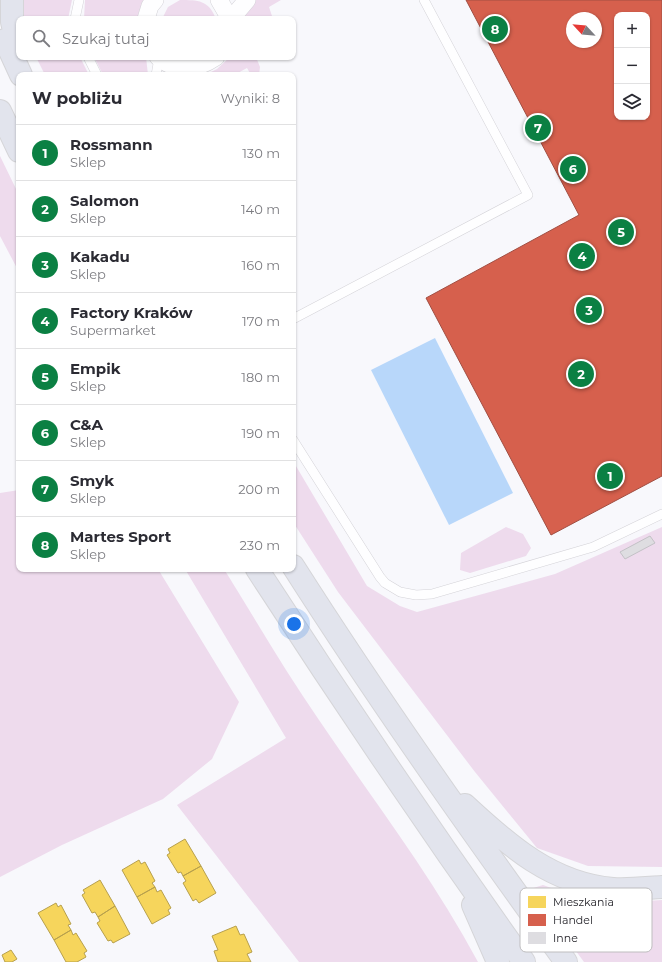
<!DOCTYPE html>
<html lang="pl">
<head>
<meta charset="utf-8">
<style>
	:root { --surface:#fff; --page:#f2f2f3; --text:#2b2b33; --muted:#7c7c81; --line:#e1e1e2; --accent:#0b8043 }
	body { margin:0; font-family:Montserrat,sans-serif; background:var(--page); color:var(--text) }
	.controls { position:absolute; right:12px; top:12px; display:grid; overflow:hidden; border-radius:8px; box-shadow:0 1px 3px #0004 }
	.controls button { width:36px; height:36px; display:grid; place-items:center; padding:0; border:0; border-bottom:1px solid var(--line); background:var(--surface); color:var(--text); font:20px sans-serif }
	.compass { position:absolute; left:566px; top:12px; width:36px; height:36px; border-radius:50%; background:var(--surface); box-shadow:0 1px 3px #0004; rotate:296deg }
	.you { position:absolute; left:294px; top:624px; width:14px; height:14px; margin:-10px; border:3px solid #fff; border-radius:50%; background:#1a73e8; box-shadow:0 0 0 6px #1a73e833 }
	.badge { display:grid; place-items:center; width:26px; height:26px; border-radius:50%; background:var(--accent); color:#fff; font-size:13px; font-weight:700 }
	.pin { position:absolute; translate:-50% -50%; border:2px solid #fff; box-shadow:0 1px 4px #0006 }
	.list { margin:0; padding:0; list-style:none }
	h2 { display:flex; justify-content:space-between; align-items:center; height:52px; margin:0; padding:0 16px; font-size:17px }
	h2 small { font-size:13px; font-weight:400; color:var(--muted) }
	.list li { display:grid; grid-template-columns:26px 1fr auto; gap:12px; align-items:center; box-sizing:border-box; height:56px; padding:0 16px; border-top:1px solid var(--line) }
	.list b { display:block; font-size:15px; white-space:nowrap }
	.list p { margin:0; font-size:13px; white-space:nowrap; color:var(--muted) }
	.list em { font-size:13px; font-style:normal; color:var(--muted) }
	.icon { flex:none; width:22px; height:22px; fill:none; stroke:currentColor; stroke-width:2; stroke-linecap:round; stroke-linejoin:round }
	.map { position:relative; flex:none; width:662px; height:962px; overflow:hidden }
	.search { position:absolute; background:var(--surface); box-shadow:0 1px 3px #0004; left:16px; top:16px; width:280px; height:44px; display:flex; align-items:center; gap:10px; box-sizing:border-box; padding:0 14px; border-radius:8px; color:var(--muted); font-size:15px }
	.panel { position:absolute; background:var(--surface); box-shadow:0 1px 3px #0004; left:16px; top:72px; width:280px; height:500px; border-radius:8px }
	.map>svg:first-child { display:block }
	.green { fill:#eedbed }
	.water { fill:#b8d7fa }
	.homes { fill:#f6d55c; stroke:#b7a04d }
	.shops { fill:#d6604d; stroke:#a14e42; fill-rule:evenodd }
	.building { fill:#dedde1; stroke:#c3c1c6 }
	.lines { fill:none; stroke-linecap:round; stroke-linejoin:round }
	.lane-casing { stroke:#d4d3d8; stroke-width:10 }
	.street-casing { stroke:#d4d3d8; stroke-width:18 }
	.highway-casing { stroke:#d5d5d8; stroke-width:24 }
	.lane { stroke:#fefeff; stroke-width:9 }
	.street { stroke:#fefeff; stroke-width:17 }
	.highway { stroke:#e2e4ed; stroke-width:22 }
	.key { fill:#fff; stroke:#bebdbf; stroke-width:1 }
	.key-label { font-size:11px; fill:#25242a }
</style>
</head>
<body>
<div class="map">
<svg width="662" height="962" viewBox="0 0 662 962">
	<rect width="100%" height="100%" fill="#f8f8fc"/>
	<path class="green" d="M 21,0 L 72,0 L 68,19 L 19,19 Z
		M 85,0 L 147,0 L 140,19 L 84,19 Z
		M 180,0 C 198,0 209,0 216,19 L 162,19 L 168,7 Z
		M 256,0 L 281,0 L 269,7 L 273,19 L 241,19 L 251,3 Z
		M 36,57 L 80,57 L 89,75 L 45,75 Z
		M 94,57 L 146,57 L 148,75 L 103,75 Z
		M 230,57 L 256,57 L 260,67 L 259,75 L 251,75 L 247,68 L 234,75 L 205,75 L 217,69 Z
		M 0,156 L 19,195 L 19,272 L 0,236 Z
		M 293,461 L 367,586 L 400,606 L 417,612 L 555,574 L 662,527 L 662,867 L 588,866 L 537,848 L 475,772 L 338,592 L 293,522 Z
		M 19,490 L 19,569 L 158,569 L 239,702 L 212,759 L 163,799 L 62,845 L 0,877 L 0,493 Z
		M 506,527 L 523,534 L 531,548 L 526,556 L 470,573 L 460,570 L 461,553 Z
		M 185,569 L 224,569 C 255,619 285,671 319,720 C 373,800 432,876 478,962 L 299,962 L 177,805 L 286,738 Z
		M 543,885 L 582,899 L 630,902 L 662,900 L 662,962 L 584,962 L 530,889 Z"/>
	<path class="water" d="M 435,338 L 513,493 L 449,525 L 371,370 Z"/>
	<path class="homes" d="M 185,839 L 201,866 L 183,876 L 181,872 L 178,873 L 167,855 L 170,853 L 168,849 Z
		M 139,860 L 141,864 L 145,862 L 155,881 L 152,883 L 155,887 L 137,897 L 122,870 Z
		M 201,866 L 216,893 L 199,903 L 196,899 L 193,901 L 183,883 L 186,881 L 183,876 Z
		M 100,880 L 115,906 L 98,917 L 95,912 L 92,913 L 82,895 L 85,893 L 83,890 Z
		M 155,887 L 157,892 L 161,890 L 171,908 L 168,910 L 170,914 L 152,924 L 137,897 Z
		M 56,903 L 58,907 L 61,905 L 71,924 L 68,925 L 71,930 L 54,940 L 38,913 Z
		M 115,906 L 130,934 L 113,943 L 111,940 L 108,941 L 97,923 L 100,921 L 98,917 Z
		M 236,926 L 240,935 L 244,934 L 252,952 L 247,954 L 251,962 L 218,962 L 214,951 L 218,950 L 212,936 Z
		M 71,930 L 73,935 L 76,933 L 87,951 L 84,953 L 86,957 L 77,962 L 66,962 L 54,940 Z
		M 11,950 L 17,959 L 12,962 L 5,962 L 2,955 Z"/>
	<path class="shops" d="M 466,0 L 662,0 L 662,476 L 551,535 L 426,298 L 579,215 ZM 617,15 L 647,15 L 647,117 L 617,117 ZM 572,18 L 596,18 L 596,42 L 572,42 Z"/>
	<path class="building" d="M 650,536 L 655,543 L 625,559 L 620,552 Z"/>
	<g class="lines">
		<defs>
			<path id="lane" d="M 75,19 L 79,0
				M 88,57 L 97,75
				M 156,75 L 159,58
				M 293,319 L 528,195 L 424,0
				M 293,440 L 380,577 L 385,583 L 400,592 L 416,595 L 432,594 L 593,547 L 662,514"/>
			<path id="street" d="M 219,0 L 226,12 L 228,19
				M 146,19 L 150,6 L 155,0
				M 231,19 L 247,0
				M 158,57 C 176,73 197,70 216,57"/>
			<path id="highway" d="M 12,0 L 12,22 L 19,51
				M 5,40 L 21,75
				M 0,111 L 19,151
				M 293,566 C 379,701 472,832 566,962
				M 257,569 C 343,702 432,833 524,962
				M 465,805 C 508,845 552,884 613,889 C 629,890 646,888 662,887
				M 473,905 L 498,962"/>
		</defs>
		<use href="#lane" class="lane-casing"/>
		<use href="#street" class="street-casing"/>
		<use href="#highway" class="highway-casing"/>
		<use href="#lane" class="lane"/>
		<use href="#street" class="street"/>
		<use href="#highway" class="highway"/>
	</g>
	<rect x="520" y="888" width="132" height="64" rx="6" class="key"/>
	<rect x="528" y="896" width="18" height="12" fill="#f6d55c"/>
	<rect x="528" y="914" width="18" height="12" fill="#d6604d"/>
	<rect x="528" y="932" width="18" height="12" fill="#dedde1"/>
	<g class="key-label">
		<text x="553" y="906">Mieszkania</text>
		<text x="553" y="924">Handel</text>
		<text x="553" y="942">Inne</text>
	</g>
</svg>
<div class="controls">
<button>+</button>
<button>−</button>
<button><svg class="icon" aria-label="layers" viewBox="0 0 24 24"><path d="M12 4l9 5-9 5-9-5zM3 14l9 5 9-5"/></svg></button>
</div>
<svg class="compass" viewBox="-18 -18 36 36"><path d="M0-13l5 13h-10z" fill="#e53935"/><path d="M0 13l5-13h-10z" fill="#7c7c81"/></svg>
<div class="you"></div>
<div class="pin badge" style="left:610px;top:476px">1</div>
<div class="pin badge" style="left:581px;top:374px">2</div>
<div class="pin badge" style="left:589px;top:310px">3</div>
<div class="pin badge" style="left:582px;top:256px">4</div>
<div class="pin badge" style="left:621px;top:232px">5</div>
<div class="pin badge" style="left:573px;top:169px">6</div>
<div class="pin badge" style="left:538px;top:128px">7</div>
<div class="pin badge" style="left:495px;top:29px">8</div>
<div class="search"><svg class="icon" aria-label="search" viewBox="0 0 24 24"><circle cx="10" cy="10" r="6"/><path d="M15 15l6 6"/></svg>Szukaj tutaj</div>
<section class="panel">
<h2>W pobliżu<small>Wyniki: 8</small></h2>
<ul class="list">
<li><span class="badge">1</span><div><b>Rossmann</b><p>Sklep</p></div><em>130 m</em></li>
<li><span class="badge">2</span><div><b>Salomon</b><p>Sklep</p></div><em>140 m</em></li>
<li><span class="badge">3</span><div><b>Kakadu</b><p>Sklep</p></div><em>160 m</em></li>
<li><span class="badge">4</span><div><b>Factory Kraków</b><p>Supermarket</p></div><em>170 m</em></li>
<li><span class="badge">5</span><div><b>Empik</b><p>Sklep</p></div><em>180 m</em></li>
<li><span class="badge">6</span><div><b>C&amp;A</b><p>Sklep</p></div><em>190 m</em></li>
<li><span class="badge">7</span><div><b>Smyk</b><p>Sklep</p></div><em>200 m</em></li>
<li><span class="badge">8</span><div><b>Martes Sport</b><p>Sklep</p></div><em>230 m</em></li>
</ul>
</section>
</div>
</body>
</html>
